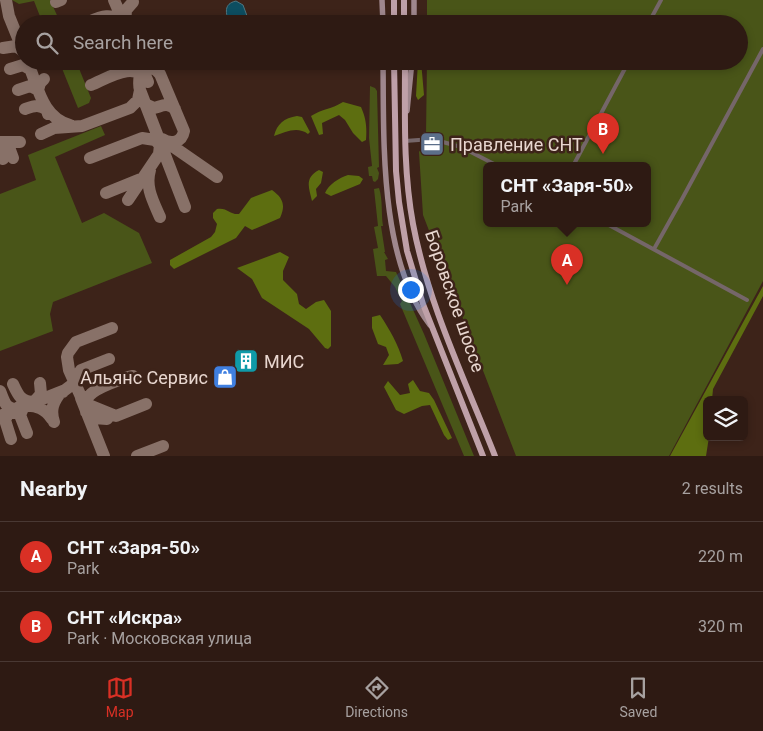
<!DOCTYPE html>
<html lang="en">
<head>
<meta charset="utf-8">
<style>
	:root { --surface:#2e1a13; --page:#3a2721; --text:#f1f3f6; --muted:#a7a1a0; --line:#493833; --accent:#d93025 }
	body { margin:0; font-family:Roboto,sans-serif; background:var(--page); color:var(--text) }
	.controls { position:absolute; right:15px; bottom:15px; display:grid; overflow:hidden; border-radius:8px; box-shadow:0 2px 8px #0003 }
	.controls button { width:45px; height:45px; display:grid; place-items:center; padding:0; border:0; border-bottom:1px solid var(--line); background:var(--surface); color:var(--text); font:25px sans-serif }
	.you { position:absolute; left:410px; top:289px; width:18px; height:18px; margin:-12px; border:4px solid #fff; border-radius:50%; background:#1a73e8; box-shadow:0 0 0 8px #1a73e833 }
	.badge { display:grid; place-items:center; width:32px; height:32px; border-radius:50%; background:var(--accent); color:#fff; font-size:16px; font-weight:700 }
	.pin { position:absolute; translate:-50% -41px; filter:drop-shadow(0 1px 2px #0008) }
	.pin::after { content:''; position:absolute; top:26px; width:18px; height:15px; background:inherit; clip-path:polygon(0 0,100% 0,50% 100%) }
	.popup { position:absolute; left:483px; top:162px; width:168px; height:65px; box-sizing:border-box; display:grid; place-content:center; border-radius:8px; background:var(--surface); filter:drop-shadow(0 1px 4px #0005); font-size:16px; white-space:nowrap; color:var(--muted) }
	.popup b { font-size:19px; color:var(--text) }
	.popup::after { content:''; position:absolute; left:50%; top:100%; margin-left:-10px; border:10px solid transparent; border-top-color:var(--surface) }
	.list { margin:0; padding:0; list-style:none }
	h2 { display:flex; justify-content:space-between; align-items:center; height:65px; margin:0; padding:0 20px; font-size:21px }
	h2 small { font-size:16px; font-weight:400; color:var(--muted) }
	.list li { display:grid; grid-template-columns:32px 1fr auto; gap:15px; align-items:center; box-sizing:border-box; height:70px; padding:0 20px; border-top:1px solid var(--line) }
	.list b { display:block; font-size:19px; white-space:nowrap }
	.list p { margin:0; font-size:16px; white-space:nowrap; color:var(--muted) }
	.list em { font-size:16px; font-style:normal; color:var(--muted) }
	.icon { flex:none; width:28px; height:28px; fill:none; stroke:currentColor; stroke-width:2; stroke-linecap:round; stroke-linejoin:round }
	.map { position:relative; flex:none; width:763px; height:456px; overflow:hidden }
	.search { position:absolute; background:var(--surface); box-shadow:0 2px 8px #0003; left:15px; right:15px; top:15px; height:55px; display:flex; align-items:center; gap:12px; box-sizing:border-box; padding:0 18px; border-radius:28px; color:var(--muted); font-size:19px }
	.sheet { height:205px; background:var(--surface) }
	nav { display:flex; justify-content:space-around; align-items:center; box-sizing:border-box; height:70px; border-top:1px solid var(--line); background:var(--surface); font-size:14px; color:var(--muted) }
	nav a { display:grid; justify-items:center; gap:2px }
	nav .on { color:var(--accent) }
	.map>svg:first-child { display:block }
	.green { fill:#495518; fill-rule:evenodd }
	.forest { fill:#5d6e10 }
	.water { fill:#0d4e61; stroke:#4f7782 }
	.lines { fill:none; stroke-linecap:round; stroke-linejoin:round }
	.taxiway { stroke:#887168; stroke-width:12 }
	.minor { stroke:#756669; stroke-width:4 }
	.secondary { stroke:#9f878d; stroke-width:5.5 }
	.primary { stroke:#bfa0a8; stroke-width:6 }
	.labels { text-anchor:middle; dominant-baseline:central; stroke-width:5; stroke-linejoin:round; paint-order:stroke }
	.poi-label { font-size:18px; fill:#e8d6cf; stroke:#3d2319; text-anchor:start }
	.street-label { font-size:18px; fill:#e8d6cf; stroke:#3d2319 }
</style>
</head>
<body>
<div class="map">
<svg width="763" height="456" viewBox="0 0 763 456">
	<rect width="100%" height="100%" fill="#3d2319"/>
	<path class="green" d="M 12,0 L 50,0 L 61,24 L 43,24 L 34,1 L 19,4 Z
		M 427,0 L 763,0 L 763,281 L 669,456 L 516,456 L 423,215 L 419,152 L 430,136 L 426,135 L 427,61 L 739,61 L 739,24 L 427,24 ZM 487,166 L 647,166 L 647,224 L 487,224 Z
		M 59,61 L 76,61 L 91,98 L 89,103 L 78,108 Z
		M 370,86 L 375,88 L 377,91 L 379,167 L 377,168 L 379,173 L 378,179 L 375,182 L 373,181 L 372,176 L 369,176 L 368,167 L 372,166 L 369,138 Z
		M 101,126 L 105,135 L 55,157 L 82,223 L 104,213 L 139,233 L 152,263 L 53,302 L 50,314 L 53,331 L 0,351 L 0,194 L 36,180 L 28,155 Z
		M 379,188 C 383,200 381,213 383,226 L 381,226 L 385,252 L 384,252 L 388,259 L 385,260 L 386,271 L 396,272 L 424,334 L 474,456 L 464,456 L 400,304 L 402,301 L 395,287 L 386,276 L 377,276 L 373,249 L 378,248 L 374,227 L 378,226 L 374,189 Z"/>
	<path class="forest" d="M 418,61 L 421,61 L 424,95 L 418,100 L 416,96 Z
		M 343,102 L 361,107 C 366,118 367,127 366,140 L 362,142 L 353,133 L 345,120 L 339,115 L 322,123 L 323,134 L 319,135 L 311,116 C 322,109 332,109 343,102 Z
		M 297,116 L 302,117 L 310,132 L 308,134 C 297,126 286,132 274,136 C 277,124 284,118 297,116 Z
		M 319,170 L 323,172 L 321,183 L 316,189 L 317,196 L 312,201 C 309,188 304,178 319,170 Z
		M 348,175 L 359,176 L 363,179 L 360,184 L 331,196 L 325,193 C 329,184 339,178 348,175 Z
		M 272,190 C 283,198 286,205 280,218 L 252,230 L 245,226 L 236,238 L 174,269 L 170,265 L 170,260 L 211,237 L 215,232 L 217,224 L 213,218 L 213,213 L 217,209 C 227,207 230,215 239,214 L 251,198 Z
		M 280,252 L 289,257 L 283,271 L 283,280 L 297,294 L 299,304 L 306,309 L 316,302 L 324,300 L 331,311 L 331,346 L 328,349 L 325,348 L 309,329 L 262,298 L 252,279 L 237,268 Z
		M 763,286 L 763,296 L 713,389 L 712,400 L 707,400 L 707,437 L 709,437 L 706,456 L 670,456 Z
		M 380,315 C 390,330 398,344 403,361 L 398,364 L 383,365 L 389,355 L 386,347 L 378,344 L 372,328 L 372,317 Z
		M 413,380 L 420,391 L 429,393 L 434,400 L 452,438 L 448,440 L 444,435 L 430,405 L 422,406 L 404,414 L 396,410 L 384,387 L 388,381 L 400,395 L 410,393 L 408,384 Z"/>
	<path class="water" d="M 236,1 L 243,5 L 250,24 L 229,24 C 226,13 223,4 236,1 Z"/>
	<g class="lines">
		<path class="taxiway" d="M 6,0 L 9,16 L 24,53
			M 114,0 L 124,23
			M 56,2 L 61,0
			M 84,24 C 98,18 111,10 124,24
			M 125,24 L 126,10 L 133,2
			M 3,48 L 16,46 L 23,51
			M 27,61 C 38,85 41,117 70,125
			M 140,64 C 142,73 137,80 140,90 L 185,207
			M 140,64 L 156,70 L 160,74 L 184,131 C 182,142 172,145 162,139
			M 10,69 L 23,65 L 31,70
			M 91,85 C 108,78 136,59 148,82 L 141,66
			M 18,90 L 30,86 L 38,90 L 40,83 L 44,79
			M 145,104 L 154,108 C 162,106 167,102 175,109
			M 25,109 C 34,106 39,104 47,110 L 48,114
			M 41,134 L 54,128 L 82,126 L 130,108 L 138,100 L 140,90
			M 165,141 L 217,177
			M 0,142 L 20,142
			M 2,142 L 9,147 L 13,158
			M 0,153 L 3,159
			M 90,158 L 142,138 L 155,140 L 160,145 L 159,154 L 128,200
			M 150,170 C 145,187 153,201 160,217
			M 106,193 L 143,178
			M 112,328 L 76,342 L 68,353 L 67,357 L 69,370 L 82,399 L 89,405 L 116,416 L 146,404
			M 13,384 C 18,395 21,402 34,402 L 41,394 L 40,383
			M 0,391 C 4,400 5,409 16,409 L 19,407
			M 81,398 L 104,456
			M 0,416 L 65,390 L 73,384 L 81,370 L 109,359
			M 107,419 L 94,418 L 86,412 C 86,406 85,401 89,396 C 95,388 123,378 133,376
			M 54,422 C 50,410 53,402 61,392 L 63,392
			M 27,433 L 20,415 L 24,406 C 37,405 45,409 52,419
			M 11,439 L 5,420 L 9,412 L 13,413
			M 137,456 L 163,446"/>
		<path class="minor" d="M 648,24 L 661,0
			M 405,141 L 432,139 L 461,147 L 498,166
			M 573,166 L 629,61
			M 607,224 L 747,300
			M 654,249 L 682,199 L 763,49"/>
		<path class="secondary" d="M 382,0 L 383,24
			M 414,24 L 414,0
			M 383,61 C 384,140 379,259 430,325
			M 407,111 L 412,61"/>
		<path class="primary" d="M 404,0 L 404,24
			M 394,24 L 394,0
			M 394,61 L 396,171 L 399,202 L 407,251 L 423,304 L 483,456
			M 405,61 C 405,115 403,170 413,224 C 428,304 465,380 495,456"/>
	</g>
	<defs>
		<symbol id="office-square" viewBox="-11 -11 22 22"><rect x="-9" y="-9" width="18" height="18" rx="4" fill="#5c6f8a" stroke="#3d2319"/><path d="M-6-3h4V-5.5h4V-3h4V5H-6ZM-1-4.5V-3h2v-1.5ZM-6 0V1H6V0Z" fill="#fff"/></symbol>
		<symbol id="building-square" viewBox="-11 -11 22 22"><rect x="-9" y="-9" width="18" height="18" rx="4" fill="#0f9aa8" stroke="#3d2319"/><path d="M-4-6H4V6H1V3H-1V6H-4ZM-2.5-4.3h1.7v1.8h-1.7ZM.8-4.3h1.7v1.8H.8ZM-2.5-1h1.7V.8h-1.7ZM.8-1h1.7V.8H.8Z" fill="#fff"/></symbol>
		<symbol id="shop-square" viewBox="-11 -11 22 22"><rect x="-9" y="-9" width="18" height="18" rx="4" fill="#3f7fe0" stroke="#3d2319"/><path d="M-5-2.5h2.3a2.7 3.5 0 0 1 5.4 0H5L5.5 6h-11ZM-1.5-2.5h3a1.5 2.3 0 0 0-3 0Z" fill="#fff"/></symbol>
	</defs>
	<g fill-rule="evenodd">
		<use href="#office-square" x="418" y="130" width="28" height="28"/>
		<use href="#building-square" x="232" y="347" width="28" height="28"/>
		<use href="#shop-square" x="211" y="363" width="28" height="28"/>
	</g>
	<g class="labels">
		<g class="poi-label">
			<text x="450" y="144">Правление СНТ</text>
			<text x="264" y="361">МИС</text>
			<text x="208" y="377" text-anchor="end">Альянс Сервис</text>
		</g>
		<g class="street-label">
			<text transform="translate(455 301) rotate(71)">Боровское шоссе</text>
		</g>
	</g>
</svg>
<div class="controls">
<button><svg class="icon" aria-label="layers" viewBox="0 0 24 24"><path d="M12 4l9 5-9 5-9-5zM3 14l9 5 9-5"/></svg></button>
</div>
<div class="you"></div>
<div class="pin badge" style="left:567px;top:285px">A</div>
<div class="popup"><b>СНТ «Заря-50»</b>Park</div>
<div class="pin badge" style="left:603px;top:154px">B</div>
<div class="search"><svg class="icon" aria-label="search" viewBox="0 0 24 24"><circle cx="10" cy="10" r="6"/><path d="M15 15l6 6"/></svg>Search here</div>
</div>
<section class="sheet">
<h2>Nearby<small>2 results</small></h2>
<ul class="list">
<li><span class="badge">A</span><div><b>СНТ «Заря-50»</b><p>Park</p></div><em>220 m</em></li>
<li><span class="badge">B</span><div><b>СНТ «Искра»</b><p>Park · Московская улица</p></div><em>320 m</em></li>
</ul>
</section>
<nav>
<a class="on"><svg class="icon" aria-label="map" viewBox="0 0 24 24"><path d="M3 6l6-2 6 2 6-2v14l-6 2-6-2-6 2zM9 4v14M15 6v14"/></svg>Map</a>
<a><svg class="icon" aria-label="directions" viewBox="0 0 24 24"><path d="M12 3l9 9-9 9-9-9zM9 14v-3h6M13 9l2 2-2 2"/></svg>Directions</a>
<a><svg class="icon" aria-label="saved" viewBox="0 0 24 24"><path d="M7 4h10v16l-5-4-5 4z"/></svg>Saved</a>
</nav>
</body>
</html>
